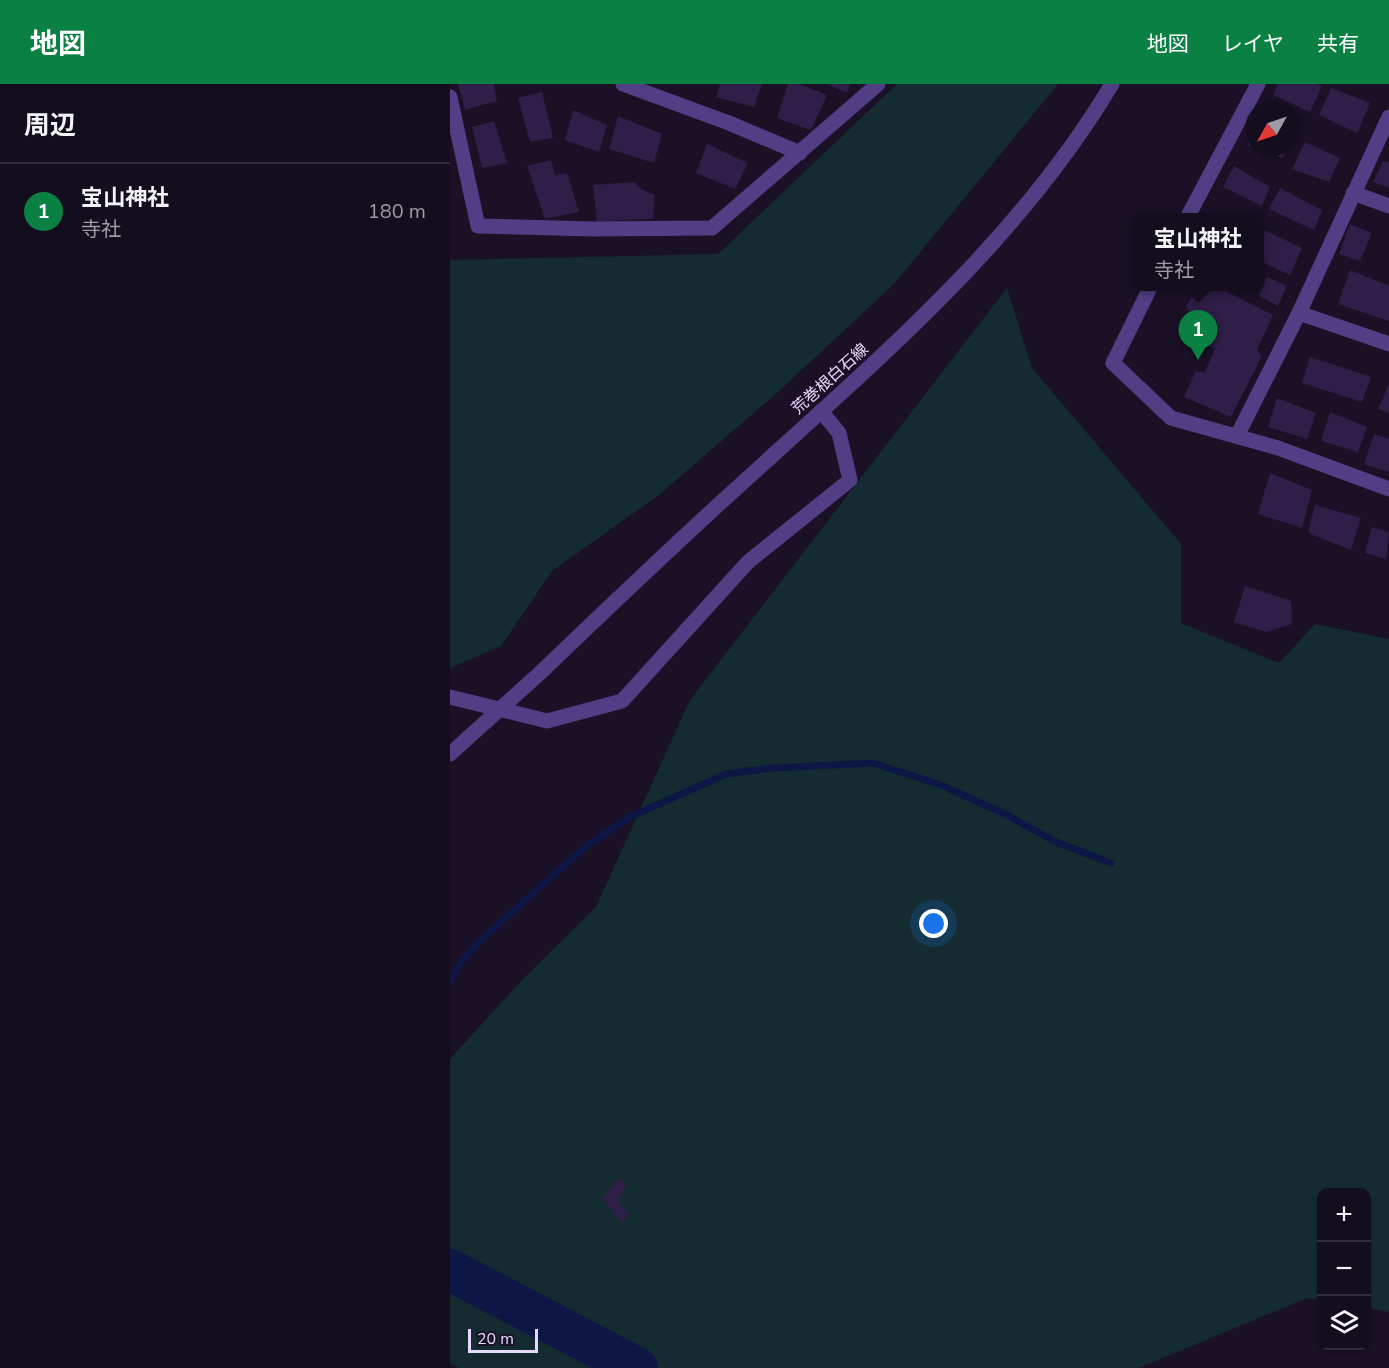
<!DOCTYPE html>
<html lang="ja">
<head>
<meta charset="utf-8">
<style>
	:root { --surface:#140d1d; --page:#1d1626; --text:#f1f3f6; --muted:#9d9ca4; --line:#332d3b; --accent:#0b8043 }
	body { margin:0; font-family:"Nunito Sans","Noto Sans JP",sans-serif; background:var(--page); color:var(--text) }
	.controls { position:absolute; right:18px; bottom:18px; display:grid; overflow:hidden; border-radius:12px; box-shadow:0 2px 4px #0004 }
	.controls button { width:54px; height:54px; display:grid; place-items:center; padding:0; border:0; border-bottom:2px solid var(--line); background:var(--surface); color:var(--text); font:30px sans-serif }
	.compass { position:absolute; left:795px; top:18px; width:54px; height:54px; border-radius:50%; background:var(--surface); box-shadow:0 2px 4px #0004; rotate:230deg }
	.scale { position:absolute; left:18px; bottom:15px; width:70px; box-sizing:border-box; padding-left:6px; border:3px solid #e5d9fd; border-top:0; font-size:16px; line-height:21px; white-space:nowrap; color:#e5d9fd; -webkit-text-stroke:4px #1a1127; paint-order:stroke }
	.you { position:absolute; left:484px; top:840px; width:21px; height:21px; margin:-15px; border:4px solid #fff; border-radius:50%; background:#1a73e8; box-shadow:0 0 0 9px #1a73e833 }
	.badge { display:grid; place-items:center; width:39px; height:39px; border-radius:50%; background:var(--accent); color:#fff; font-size:20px; font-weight:700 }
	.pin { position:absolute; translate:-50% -50px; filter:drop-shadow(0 2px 3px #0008) }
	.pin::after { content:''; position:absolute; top:32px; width:21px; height:18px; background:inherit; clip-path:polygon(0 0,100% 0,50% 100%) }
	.popup { position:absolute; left:682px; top:129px; width:132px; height:78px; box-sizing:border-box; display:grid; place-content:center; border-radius:12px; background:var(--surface); filter:drop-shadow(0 2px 4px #0005); font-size:20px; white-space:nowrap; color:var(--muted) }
	.popup b { font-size:22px; color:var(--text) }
	.popup::after { content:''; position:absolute; left:50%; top:100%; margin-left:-12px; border:12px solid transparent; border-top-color:var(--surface) }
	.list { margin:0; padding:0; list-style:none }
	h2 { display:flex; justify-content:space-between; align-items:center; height:78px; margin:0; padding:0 24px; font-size:26px }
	h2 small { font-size:20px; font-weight:400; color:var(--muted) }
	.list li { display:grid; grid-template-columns:39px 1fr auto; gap:18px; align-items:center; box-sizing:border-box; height:96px; padding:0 24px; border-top:2px solid var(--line) }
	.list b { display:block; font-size:22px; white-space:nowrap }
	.list p { margin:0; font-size:20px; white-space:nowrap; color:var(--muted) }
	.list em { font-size:20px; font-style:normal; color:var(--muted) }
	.icon { flex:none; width:33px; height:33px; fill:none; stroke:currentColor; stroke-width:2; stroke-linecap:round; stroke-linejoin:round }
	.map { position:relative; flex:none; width:939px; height:1284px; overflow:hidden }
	header { display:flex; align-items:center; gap:36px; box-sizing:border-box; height:84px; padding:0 30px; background:var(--accent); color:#fff }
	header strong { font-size:28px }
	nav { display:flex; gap:33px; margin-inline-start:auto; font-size:21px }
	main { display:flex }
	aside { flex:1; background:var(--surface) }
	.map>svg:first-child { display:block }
	.green { fill:#142c31 }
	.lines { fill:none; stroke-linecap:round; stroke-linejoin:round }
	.stream { stroke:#0d1644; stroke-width:7 }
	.river { stroke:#0d1644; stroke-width:42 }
	.building { fill:#2f1e47 }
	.minor { stroke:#503f84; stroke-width:15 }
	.tertiary { stroke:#503f84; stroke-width:15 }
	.tertiary-bridge { stroke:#503f84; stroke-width:15 }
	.labels { text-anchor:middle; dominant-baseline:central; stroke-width:4.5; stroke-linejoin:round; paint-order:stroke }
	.street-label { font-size:16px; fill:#e5d9fd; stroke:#1a1127 }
</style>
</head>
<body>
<header>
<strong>地図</strong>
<nav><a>地図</a><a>レイヤ</a><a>共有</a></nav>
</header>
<main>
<aside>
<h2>周辺<small></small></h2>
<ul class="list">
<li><span class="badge">1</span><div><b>宝山神社</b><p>寺社</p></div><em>180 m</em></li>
</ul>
</aside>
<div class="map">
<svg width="939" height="1284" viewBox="0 0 939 1284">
	<rect width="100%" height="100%" fill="#1a1127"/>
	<path class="green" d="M 447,0 L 608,0 L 444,200 L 328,308 L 210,410 L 102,487 L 51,562 L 0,584 L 0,176 L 268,170 Z
		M 557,204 L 582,284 L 731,460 L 731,539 L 829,579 L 865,540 L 939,555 L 939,1228 L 917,1224 L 916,1108 L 872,1108 L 871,1216 L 857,1214 L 689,1284 L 9,1284 L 0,1279 L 0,975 L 74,894 L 146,823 L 240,616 Z"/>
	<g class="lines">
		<path class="stream" d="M 0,897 L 14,874 L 34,853 L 135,763 L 180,733 L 276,690 L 323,684 L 423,679 L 491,701 L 557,731 L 606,758 L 661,779"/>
		<path class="river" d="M 0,1186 L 187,1284"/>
	</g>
	<path class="building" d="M 8,0 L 44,0 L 47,17 L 15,26 Z
		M 270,0 L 312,0 L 304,23 L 266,13 Z
		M 338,0 L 349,0 L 377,11 L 361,46 L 327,34 Z
		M 377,0 L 400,0 L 397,9 Z
		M 828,0 L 867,0 L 872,2 L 860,28 L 823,11 Z
		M 881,4 L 920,19 L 907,49 L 869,31 Z
		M 92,8 L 103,54 L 80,58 L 68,14 Z
		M 123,26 L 157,41 L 149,68 L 115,56 Z
		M 168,32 L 212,50 L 204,79 L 159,65 Z
		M 44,37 L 57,79 L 32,84 L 22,43 Z
		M 804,49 L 804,63 L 839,63 L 832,74 L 797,61 Z
		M 855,58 L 890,74 L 879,98 L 842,85 Z
		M 257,60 L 298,79 L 285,105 L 246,89 Z
		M 101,76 L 105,91 L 117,89 L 129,128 L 95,135 L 77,82 Z
		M 933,77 L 939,78 L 939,104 L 923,98 Z
		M 784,82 L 820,103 L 812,122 L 773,103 Z
		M 185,98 L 191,105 L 205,111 L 203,135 L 147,137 L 143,101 Z
		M 830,104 L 872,126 L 864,146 L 819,125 Z
		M 900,140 L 922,149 L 910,177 L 889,170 Z
		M 810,144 L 852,164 L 840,191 L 810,177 Z
		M 900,186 L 939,202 L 939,237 L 888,220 Z
		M 817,193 L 837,202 L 828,222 L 809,212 Z
		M 750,202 L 765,202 L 823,231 L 807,266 L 812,272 L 781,333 L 734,313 L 745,288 L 755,288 L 765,265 L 736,247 L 742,235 L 736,223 L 746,204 Z
		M 860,273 L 921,293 L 912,318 L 852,299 Z
		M 939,300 L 939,329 L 928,325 Z
		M 827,314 L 866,329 L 857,355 L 818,343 Z
		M 880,328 L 917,343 L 908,368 L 871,357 Z
		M 924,350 L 939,355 L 939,388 L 914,380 Z
		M 820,389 L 862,406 L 852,444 L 808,430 Z
		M 865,421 L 911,434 L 901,466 L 858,449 Z
		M 922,443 L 939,448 L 936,475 L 915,469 Z
		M 795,502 L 841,517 L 842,540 L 816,548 L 784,538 Z
		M 169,1095 L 177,1100 L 168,1116 L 178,1131 L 172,1139 L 152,1114 Z"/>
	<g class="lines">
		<path class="minor" d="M 173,0 L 279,39 L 350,69
			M 0,13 L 28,142 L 142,145 L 262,144 L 428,0
			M 903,109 L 939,122
			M 737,134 L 808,0
			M 701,202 L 663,279 L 721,334 L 828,364 L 939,405
			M 849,229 L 939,260
			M 787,352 L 849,229 L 939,33
			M 0,613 L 97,637 L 172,617 L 298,478 L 400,396 L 389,349 L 371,327"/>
		<path class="tertiary" d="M 90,589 C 163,519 236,449 311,382 C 440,265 572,151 662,0"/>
		<path class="tertiary-bridge" d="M 0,670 L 90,589"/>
	</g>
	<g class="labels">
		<g class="street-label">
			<text transform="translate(380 295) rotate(-42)">荒巻根白石線</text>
		</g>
	</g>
</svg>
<div class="controls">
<button>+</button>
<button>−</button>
<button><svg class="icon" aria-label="layers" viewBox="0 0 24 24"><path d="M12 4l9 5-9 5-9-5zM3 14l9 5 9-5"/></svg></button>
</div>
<svg class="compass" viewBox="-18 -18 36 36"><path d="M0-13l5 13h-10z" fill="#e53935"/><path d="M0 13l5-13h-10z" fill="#9d9ca4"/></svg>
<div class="scale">20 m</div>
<div class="you"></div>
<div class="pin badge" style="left:748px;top:276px">1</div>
<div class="popup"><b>宝山神社</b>寺社</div>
</div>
</main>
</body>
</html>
